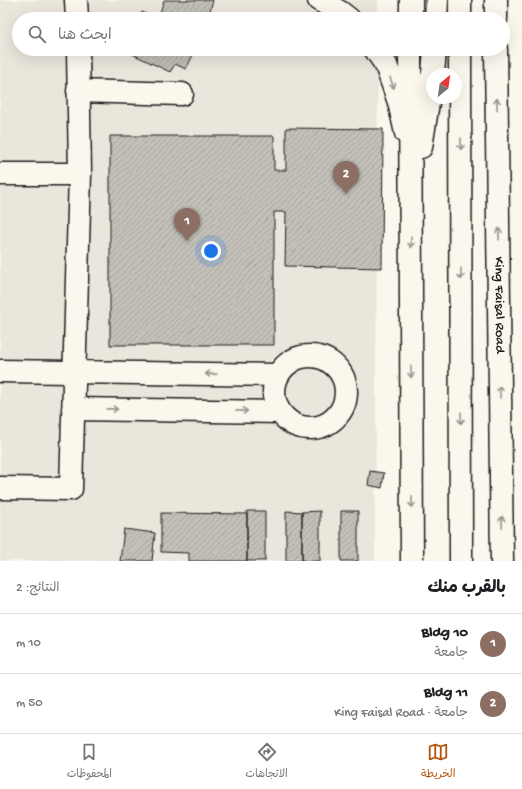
<!DOCTYPE html>
<html lang="ar">
<head>
<meta charset="utf-8">
<style>
	:root { --surface:#fff; --page:#f6f6f6; --text:#202124; --muted:#757577; --line:#e0e0e0; --accent:#b45309 }
	body { margin:0; font-family:"Gochi Hand","Playpen Sans Arabic",sans-serif; background:var(--page); color:var(--text); direction:rtl }
	.compass { position:absolute; left:426px; top:68px; width:36px; height:36px; border-radius:50%; background:var(--surface); box-shadow:0 4px 16px #0002; rotate:29deg }
	.you { position:absolute; left:211px; top:251px; width:14px; height:14px; margin:-10px; border:3px solid #fff; border-radius:50%; background:#1a73e8; box-shadow:0 0 0 6px #1a73e833 }
	.badge { display:grid; place-items:center; width:26px; height:26px; border-radius:50%; background:var(--accent); color:#fff; font-size:13px; font-weight:700 }
	.pin { position:absolute; translate:-50% -33px; filter:drop-shadow(0 1px 2px #0008) }
	.pin::after { content:''; position:absolute; top:21px; width:14px; height:12px; background:inherit; clip-path:polygon(0 0,100% 0,50% 100%) }
	.list { margin:0; padding:0; list-style:none }
	h2 { display:flex; justify-content:space-between; align-items:center; height:52px; margin:0; padding:0 16px; font-size:17px }
	h2 small { font-size:13px; font-weight:400; color:var(--muted) }
	.list li { display:grid; grid-template-columns:26px 1fr auto; gap:12px; align-items:center; box-sizing:border-box; height:60px; padding:0 16px; border-top:1px solid var(--line) }
	.list b { display:block; font-size:15px; white-space:nowrap }
	.list p { margin:0; font-size:13px; white-space:nowrap; color:var(--muted) }
	.list em { font-size:13px; font-style:normal; color:var(--muted) }
	.icon { flex:none; width:22px; height:22px; fill:none; stroke:currentColor; stroke-width:2; stroke-linecap:round; stroke-linejoin:round }
	.map { position:relative; flex:none; width:522px; height:561px; overflow:hidden; direction:ltr }
	.search { position:absolute; background:var(--surface); box-shadow:0 4px 16px #0002; left:12px; right:12px; top:12px; height:44px; display:flex; align-items:center; gap:10px; box-sizing:border-box; padding:0 14px; border-radius:22px; color:var(--muted); font-size:15px }
	.sheet { height:172px; background:var(--surface) }
	nav { display:flex; justify-content:space-around; align-items:center; box-sizing:border-box; height:56px; border-top:1px solid var(--line); background:var(--surface); font-size:11px; color:var(--muted) }
	nav a { display:grid; justify-items:center; gap:2px }
	nav .on { color:var(--accent) }
	.map>svg:first-child { display:block }
	.built { fill:#eae6dc }
	.building { fill:url(#building-hatch); stroke:#1c1c1c }
	.lines { fill:none; stroke-linecap:round; stroke-linejoin:round }
	.minor-casing { stroke:#1c1c1c; stroke-width:25 }
	.major-casing { stroke:#1c1c1c; stroke-width:25 }
	.highway-casing { stroke:#1c1c1c; stroke-width:25 }
	.minor { stroke:#fbf7ec; stroke-width:22 }
	.major { stroke:#fbf7ec; stroke-width:22 }
	.highway { stroke:#fbf7ec; stroke-width:22 }
	.oneway { stroke:#97948e }
	.labels { text-anchor:middle; dominant-baseline:central; stroke-width:3.5; stroke-linejoin:round; paint-order:stroke }
	.street-label { font-size:14px; fill:#1c1c1c; stroke:#fbf7ec }
</style>
</head>
<body>
<div class="map">
<svg width="522" height="561" viewBox="0 0 522 561">
	<defs>
		<pattern id="building-hatch" width="6" height="6" patternUnits="userSpaceOnUse"><rect width="6" height="6" fill="#c3c0b8"/><path d="M-1 1l2-2M0 6l6-6M5 7l2-2" fill="none" stroke="#a7a49e"/></pattern>
	</defs>
	<rect width="100%" height="100%" fill="#fbf7ec"/>
	<filter id="ink" filterUnits="userSpaceOnUse"><feTurbulence type="fractalNoise" baseFrequency=".025" numOctaves="2"/><feDisplacementMap in="SourceGraphic" scale="8" xChannelSelector="R" yChannelSelector="G"/><feConvolveMatrix kernelMatrix="1 2 1 2 8 2 1 2 1" color-interpolation-filters="sRGB"/></filter>
	<g filter="url(#ink)">
		<path class="built" d="M 0,0 L 378,0 L 378,19 L 19,19 L 19,49 L 378,49 L 375,561 L 0,561 Z"/>
		<path class="building" d="M 164,0 L 213,0 L 208,19 L 158,19 Z
			M 142,12 L 157,19 L 139,19 Z
			M 124,49 L 196,49 L 186,69 L 175,64 L 170,72 L 124,50 Z
			M 286,128 L 383,129 L 382,268 L 285,266 L 286,212 L 274,212 L 274,345 L 110,345 L 110,136 L 274,136 L 274,170 L 286,170 Z
			M 370,471 L 384,473 L 382,488 L 368,485 Z
			M 247,511 L 265,511 L 265,561 L 247,561 Z
			M 286,511 L 302,512 L 302,561 L 286,561 Z
			M 320,511 L 320,561 L 302,561 L 302,512 Z
			M 341,511 L 358,511 L 358,561 L 341,561 Z
			M 161,513 L 247,514 L 247,561 L 189,561 L 189,553 L 161,552 Z
			M 124,529 L 155,533 L 152,561 L 120,561 Z"/>
		<g class="lines">
			<defs>
				<path id="minor" d="M 76,0 L 77,19
					M 319,0 L 340,12 L 349,19
					M 375,49 L 386,65 L 399,102 L 406,133
					M 78,91 L 182,94
					M 0,174 L 80,174
					M274 392a36 36 0 1 1 72 0a36 36 0 1 1-72 0Z
					M 0,371 L 278,375
					M 73,409 L 280,412
					M 0,488 L 71,489 L 80,174 L 78,49"/>
				<path id="major" d="M 411,19 L 411,0
					M 436,19 L 437,0
					M 410,49 L 412,561
					M 433,74 L 435,49
					M 421,147 L 432,77"/>
				<g id="highway">
					<path d="M 460,0 L 460,19"/>
					<path d="M 496,0 L 496,19"/>
					<path d="M 460,49 L 461,561"/>
					<path id="s1" d="M 496,49 L 502,561"/>
				</g>
			</defs>
			<use href="#minor" class="minor-casing"/>
			<use href="#major" class="major-casing"/>
			<use href="#highway" class="highway-casing"/>
			<use href="#minor" class="minor"/>
			<use href="#major" class="major"/>
			<use href="#highway" class="highway"/>
		</g>
		<defs><path id="oneway-shaft" d="M-6 0H5M1.5-3L5.5 0L1.5 3" fill="none" stroke-width="1.6" stroke-linecap="round" stroke-linejoin="round"/></defs>
		<g class="oneway">
			<use href="#oneway-shaft" transform="translate(392 83) rotate(70)"/>
			<use href="#oneway-shaft" transform="translate(497 104) rotate(-91)"/>
			<use href="#oneway-shaft" transform="translate(461 144) rotate(90)"/>
			<use href="#oneway-shaft" transform="translate(499 234) rotate(-91)"/>
			<use href="#oneway-shaft" transform="translate(411 242) rotate(90)"/>
			<use href="#oneway-shaft" transform="translate(461 274) rotate(90)"/>
			<use href="#oneway-shaft" transform="translate(411 372) rotate(90)"/>
			<use href="#oneway-shaft" transform="translate(211 374) rotate(-179)"/>
			<use href="#oneway-shaft" transform="translate(500 392) rotate(-91)"/>
			<use href="#oneway-shaft" transform="translate(112 409) rotate(1)"/>
			<use href="#oneway-shaft" transform="translate(242 411) rotate(1)"/>
			<use href="#oneway-shaft" transform="translate(461 418) rotate(90)"/>
			<use href="#oneway-shaft" transform="translate(412 502) rotate(90)"/>
			<use href="#oneway-shaft" transform="translate(502 522) rotate(-91)"/>
		</g>
	</g>
	<g class="labels">
		<g class="street-label">
			<text stroke="none"><textPath href="#s1" startOffset="256">King Faisal Road</textPath></text>
		</g>
	</g>
</svg>
<svg class="compass" viewBox="-18 -18 36 36"><path d="M0-13l5 13h-10z" fill="#e53935"/><path d="M0 13l5-13h-10z" fill="#757577"/></svg>
<div class="you"></div>
<div class="pin badge" style="left:187px;top:241px;background:#8d6e63">1</div>
<div class="pin badge" style="left:346px;top:194px;background:#8d6e63">2</div>
<div class="search"><svg class="icon" aria-label="search" viewBox="0 0 24 24"><circle cx="10" cy="10" r="6"/><path d="M15 15l6 6"/></svg>ابحث هنا</div>
</div>
<section class="sheet">
<h2>بالقرب منك<small>النتائج: 2</small></h2>
<ul class="list">
<li><span class="badge" style="background:#8d6e63">1</span><div><b>Bldg 10</b><p>جامعة</p></div><em>10 m</em></li>
<li><span class="badge" style="background:#8d6e63">2</span><div><b>Bldg 11</b><p>جامعة · King Faisal Road</p></div><em>50 m</em></li>
</ul>
</section>
<nav>
<a class="on"><svg class="icon" aria-label="map" viewBox="0 0 24 24"><path d="M3 6l6-2 6 2 6-2v14l-6 2-6-2-6 2zM9 4v14M15 6v14"/></svg>الخريطة</a>
<a><svg class="icon" aria-label="directions" viewBox="0 0 24 24"><path d="M12 3l9 9-9 9-9-9zM9 14v-3h6M13 9l2 2-2 2"/></svg>الاتجاهات</a>
<a><svg class="icon" aria-label="saved" viewBox="0 0 24 24"><path d="M7 4h10v16l-5-4-5 4z"/></svg>المحفوظات</a>
</nav>
</body>
</html>
